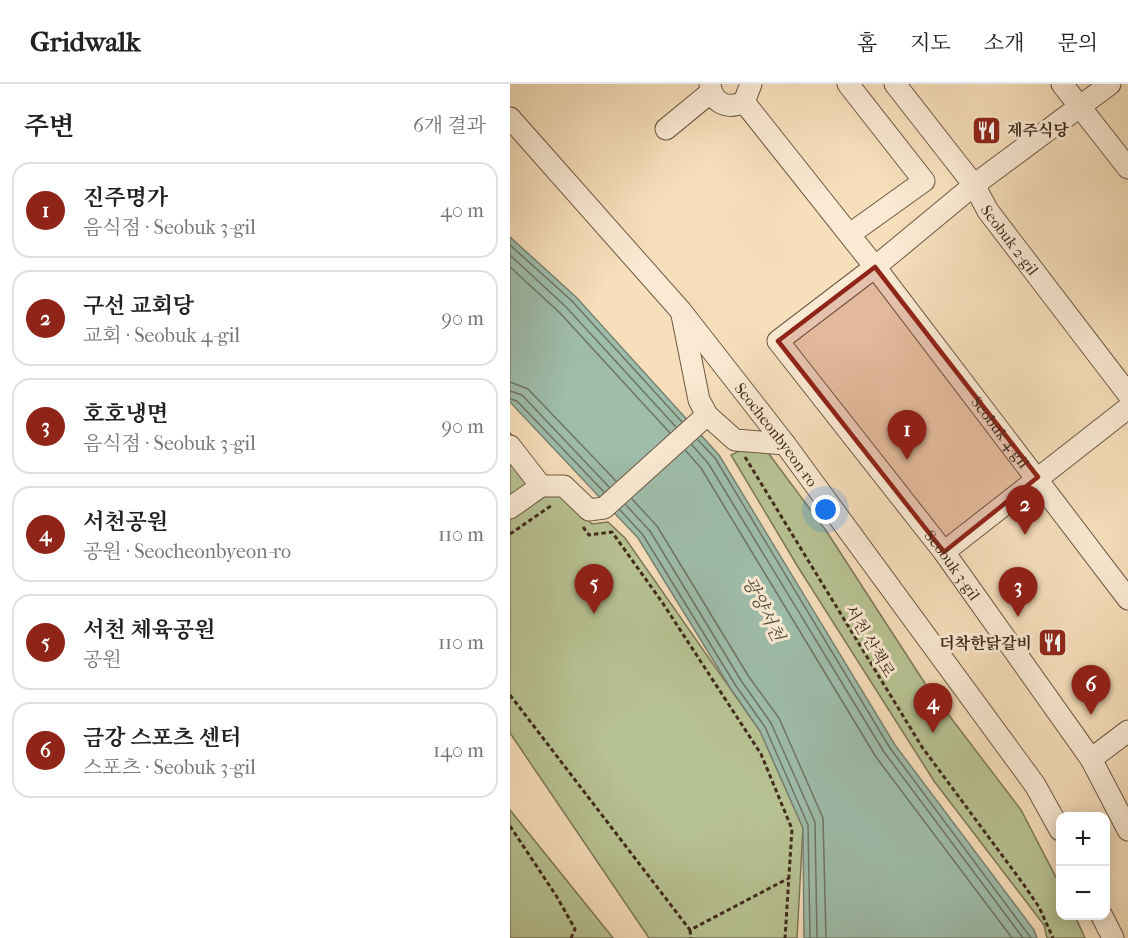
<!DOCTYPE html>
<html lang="ko">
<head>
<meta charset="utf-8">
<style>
	:root { --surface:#fff; --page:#f6f6f6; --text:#222; --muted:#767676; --line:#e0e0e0; --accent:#8f2418 }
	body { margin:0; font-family:"IM FELL French Canon","Noto Serif KR",serif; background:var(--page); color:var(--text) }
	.controls { position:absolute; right:18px; bottom:18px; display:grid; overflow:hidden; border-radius:12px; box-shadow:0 3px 15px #0003 }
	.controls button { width:54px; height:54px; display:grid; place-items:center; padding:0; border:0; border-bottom:2px solid var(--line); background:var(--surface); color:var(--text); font:30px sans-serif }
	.you { position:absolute; left:316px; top:426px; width:21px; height:21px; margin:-15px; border:4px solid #fff; border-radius:50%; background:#1a73e8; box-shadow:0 0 0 9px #1a73e833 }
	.badge { display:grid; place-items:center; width:39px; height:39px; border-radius:50%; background:var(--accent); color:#fff; font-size:20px; font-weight:700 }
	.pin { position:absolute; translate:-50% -50px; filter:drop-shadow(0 2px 3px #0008) }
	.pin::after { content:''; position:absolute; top:32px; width:21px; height:18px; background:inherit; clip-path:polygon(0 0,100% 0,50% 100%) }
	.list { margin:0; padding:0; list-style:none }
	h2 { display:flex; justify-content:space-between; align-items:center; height:78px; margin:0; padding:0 24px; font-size:26px }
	h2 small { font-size:20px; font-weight:400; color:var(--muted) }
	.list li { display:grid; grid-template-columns:39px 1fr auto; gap:18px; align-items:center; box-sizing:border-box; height:96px; margin:0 12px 12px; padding:0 12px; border:2px solid var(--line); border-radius:18px }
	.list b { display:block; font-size:22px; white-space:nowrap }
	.list p { margin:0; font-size:20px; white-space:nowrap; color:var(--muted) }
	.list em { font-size:20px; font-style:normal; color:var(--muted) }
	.map { position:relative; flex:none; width:618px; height:854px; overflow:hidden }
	header { display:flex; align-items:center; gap:36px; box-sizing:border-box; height:84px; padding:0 30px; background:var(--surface); border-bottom:2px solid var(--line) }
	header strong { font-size:28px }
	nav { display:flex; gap:33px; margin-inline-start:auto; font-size:21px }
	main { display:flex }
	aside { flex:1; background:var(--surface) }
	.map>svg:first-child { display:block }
	.green { fill:#b8c394; stroke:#7c7758; stroke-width:1.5 }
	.water { fill:#9ebdab; stroke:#788372; stroke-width:1.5 }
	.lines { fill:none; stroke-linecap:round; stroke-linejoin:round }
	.shore { stroke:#6f7464; stroke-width:1.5 }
	.minor-casing { stroke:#6e5844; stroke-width:23 }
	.path { stroke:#402b1c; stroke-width:3; stroke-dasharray:4.5 3; stroke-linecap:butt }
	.minor { stroke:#faead3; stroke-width:21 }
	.marked { fill:#8f2418; fill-opacity:0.2; stroke:#8f2418; stroke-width:4.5; stroke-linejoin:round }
	.labels { text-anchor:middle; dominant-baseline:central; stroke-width:6; stroke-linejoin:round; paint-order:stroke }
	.poi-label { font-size:16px; font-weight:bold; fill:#402b1c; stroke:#faead3; text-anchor:start }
	.street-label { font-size:16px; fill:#402b1c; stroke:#faead3 }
	.water-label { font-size:18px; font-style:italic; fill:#585040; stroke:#faead3 }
</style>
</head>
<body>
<header>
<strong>Gridwalk</strong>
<nav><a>홈</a><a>지도</a><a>소개</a><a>문의</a></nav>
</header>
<main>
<aside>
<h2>주변<small>6개 결과</small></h2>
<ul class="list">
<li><span class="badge">1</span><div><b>진주명가</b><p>음식점 · Seobuk 3-gil</p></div><em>40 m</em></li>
<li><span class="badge">2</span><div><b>구선 교회당</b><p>교회 · Seobuk 4-gil</p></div><em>90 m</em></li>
<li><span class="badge">3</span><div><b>호호냉면</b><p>음식점 · Seobuk 3-gil</p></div><em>90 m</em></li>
<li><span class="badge">4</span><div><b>서천공원</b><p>공원 · Seocheonbyeon-ro</p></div><em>110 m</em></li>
<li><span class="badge">5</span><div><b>서천 체육공원</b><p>공원</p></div><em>110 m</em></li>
<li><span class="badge">6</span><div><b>금강 스포츠 센터</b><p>스포츠 · Seobuk 3-gil</p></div><em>140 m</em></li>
</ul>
</aside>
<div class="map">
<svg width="618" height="854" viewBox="0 0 618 854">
	<rect width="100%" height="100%" fill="#f7dfbc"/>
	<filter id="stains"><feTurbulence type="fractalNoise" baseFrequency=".00333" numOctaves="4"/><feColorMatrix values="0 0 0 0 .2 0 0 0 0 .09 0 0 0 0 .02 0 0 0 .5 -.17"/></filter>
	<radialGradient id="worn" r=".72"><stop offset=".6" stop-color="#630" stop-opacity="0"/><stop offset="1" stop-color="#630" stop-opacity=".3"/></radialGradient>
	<path class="green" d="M 0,349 L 55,414 L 82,440 L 98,438 L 115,454 L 250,647 L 293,744 L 287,854 L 139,854 L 0,649 Z
		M 237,363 L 256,366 L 317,448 L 416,601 L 511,726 L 550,801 L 550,832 L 565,832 L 575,854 L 537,854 L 534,841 L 424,697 L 288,483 L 221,371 Z
		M 0,726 L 103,854 L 0,854 Z"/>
	<path class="water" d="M 0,153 L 66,213 L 209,371 L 385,661 L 524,846 L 527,854 L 294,854 L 293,744 L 250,647 L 221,605 L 128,454 L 0,318 Z"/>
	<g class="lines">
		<path class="shore" d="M 0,161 L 62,217 L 172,338
			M 0,171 L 56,223 L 166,343
			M 0,183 L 50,229 L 160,349
			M 0,298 L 18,305 L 106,397
			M 0,307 L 12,311 L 99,403
			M 0,315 L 7,317 L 94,408
			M 188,356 L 205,374 L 380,664 L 521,854
			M 182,361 L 198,379 L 374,668 L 513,854
			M 176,367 L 191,384 L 366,673 L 502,854
			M 122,415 L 147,442 L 239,593 L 269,634 L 313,734 L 316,854
			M 116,421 L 140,447 L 232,598 L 261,639 L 305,738 L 307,854
			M 110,426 L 133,451 L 226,602 L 255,643 L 298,741 L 300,854"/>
		<defs>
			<g id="minor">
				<path d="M 200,0 C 202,19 217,26 234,18 L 241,0"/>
				<path d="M 338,0 L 414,97 L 340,150"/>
				<path id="s1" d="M 385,0 L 464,101 L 478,127 L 618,310"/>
				<path d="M 552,0 L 618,84"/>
				<path id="s2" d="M 600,0 L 464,101 L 365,183 L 268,257 L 434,468 L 581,675 L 618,746"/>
				<path id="s3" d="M 234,18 L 365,183 L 618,515"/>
				<path id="s4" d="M 0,34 L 171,227 L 275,360 L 525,701 L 550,746"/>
				<path d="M 156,45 L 201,8"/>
				<path d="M 172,231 L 189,316 L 197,331 L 225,356 L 275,360"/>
				<path d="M 0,362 L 31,402"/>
				<path d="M 0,424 L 31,402 L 54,402 L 79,426 L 94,424 L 197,331"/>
				<path d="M 434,468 L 618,324"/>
				<path d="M 581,675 L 618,647"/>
				<path d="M 592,832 L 603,854"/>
			</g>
		</defs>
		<use href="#minor" class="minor-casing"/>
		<path class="path" d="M 235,373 L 412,663 L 514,801 L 529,823 L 543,854
			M 73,443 L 79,451 L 102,448 L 152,518 L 251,670 L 282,745 L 275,854
			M 0,450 L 42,421
			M 0,611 L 180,846 L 279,794
			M 0,742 L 47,813 L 65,845 L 61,854
			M 180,846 L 181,854"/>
		<use href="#minor" class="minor"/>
	</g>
	<path class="marked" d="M 365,183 L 528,393 L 434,468 L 268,257 Z"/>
	<defs>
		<symbol id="restaurant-square" viewBox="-11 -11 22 22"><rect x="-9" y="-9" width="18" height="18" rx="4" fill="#8f2418" stroke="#faead3"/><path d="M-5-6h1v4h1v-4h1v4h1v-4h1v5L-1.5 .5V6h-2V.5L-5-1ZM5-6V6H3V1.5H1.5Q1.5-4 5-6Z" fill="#fff"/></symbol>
	</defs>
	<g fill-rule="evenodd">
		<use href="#restaurant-square" x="460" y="30" width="33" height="33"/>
		<use href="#restaurant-square" x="526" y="542" width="33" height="33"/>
	</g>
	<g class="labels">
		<g class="poi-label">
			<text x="497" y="46">제주식당</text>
			<text x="522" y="559" text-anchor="end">더착한닭갈비</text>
		</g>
		<g class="street-label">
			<text stroke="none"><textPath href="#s1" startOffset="194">Seobuk 2-gil</textPath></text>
			<text stroke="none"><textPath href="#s3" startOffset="418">Seobuk 4-gil</textPath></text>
			<text stroke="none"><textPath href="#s4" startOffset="414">Seocheonbyeon-ro</textPath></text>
			<text stroke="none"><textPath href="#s2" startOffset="704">Seobuk 3-gil</textPath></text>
			<text transform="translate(360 557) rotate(59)">서천 산책로</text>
		</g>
		<g class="water-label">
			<text transform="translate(253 525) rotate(63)">광양서천</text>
		</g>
	</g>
	<rect width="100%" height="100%" filter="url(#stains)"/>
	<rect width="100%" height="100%" fill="url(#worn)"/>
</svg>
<div class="controls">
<button>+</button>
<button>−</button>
</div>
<div class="you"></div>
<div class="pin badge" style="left:397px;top:376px">1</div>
<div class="pin badge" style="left:515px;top:451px">2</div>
<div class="pin badge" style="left:508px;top:533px">3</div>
<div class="pin badge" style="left:423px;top:649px">4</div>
<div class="pin badge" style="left:84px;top:530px">5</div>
<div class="pin badge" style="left:581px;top:631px">6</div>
</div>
</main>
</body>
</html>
